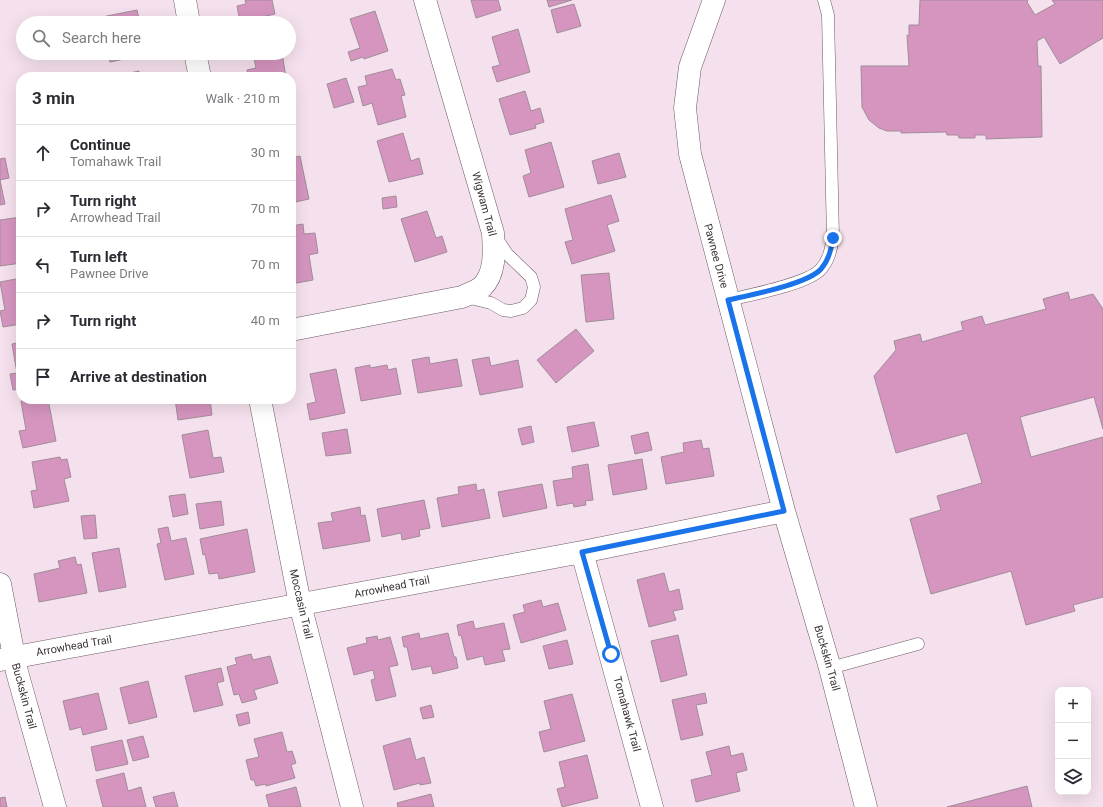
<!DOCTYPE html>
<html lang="en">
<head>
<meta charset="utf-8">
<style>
	:root { --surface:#fff; --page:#f2f2f3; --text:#2b2b33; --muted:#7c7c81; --line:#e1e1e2 }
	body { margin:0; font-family:Roboto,sans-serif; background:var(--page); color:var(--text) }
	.controls { position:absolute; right:12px; bottom:12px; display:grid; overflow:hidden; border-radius:8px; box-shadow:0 4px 16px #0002 }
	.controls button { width:36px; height:36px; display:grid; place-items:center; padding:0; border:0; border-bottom:1px solid var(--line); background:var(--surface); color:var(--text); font:20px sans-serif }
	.stop { position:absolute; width:12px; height:12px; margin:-9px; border:3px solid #1a73e8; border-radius:50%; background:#fff }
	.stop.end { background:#1a73e8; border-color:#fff; box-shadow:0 1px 4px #0008 }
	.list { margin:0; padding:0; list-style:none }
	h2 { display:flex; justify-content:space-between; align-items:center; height:52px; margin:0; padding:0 16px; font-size:17px }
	h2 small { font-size:13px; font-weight:400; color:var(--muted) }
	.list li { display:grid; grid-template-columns:26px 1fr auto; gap:12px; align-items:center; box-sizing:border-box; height:56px; padding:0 16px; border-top:1px solid var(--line) }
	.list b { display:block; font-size:15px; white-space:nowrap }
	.list p { margin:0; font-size:13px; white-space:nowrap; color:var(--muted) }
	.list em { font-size:13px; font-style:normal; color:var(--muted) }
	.icon { flex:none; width:22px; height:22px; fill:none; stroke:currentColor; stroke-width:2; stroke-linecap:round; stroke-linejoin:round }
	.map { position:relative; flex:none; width:1103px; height:807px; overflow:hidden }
	.search { position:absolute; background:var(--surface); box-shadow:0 4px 16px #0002; left:16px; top:16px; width:280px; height:44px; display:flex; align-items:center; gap:10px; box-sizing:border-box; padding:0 14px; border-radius:22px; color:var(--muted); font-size:15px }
	.panel { position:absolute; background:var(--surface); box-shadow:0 4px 16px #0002; left:16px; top:72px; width:280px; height:332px; border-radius:16px }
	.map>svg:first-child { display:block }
	.building { fill:#d595bf; stroke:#a08d99 }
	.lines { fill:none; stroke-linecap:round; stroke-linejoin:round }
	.service-casing { stroke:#6c5b65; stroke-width:13 }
	.minor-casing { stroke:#6c5b65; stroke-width:23 }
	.service { stroke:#fff; stroke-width:12 }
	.minor { stroke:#fff; stroke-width:22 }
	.route { stroke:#1a73e8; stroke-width:5 }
	.labels { text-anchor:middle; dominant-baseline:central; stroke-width:4; stroke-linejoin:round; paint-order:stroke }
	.street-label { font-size:11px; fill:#3b3338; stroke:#fff }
</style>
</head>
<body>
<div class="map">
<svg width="1103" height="807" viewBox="0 0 1103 807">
	<rect width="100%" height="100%" fill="#f5e1ed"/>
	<path class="building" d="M 245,0 L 272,0 L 275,14 L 240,22 L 237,6 L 246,4 Z
		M 471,0 L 498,0 L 501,10 L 476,18 Z
		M 547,0 L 572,0 L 549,7 Z
		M 920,0 L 1028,0 L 1027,2 L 1035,15 L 1055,4 L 1052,0 L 1103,0 L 1103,38 L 1060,64 L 1044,37 L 1037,41 L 1038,66 L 1041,66 L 1042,137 L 986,139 L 986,135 L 975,135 L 975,138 L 959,138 L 958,135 L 947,135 L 946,132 L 901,133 L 901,131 L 887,131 L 879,128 L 869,120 L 862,107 L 861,66 L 909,66 L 907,35 L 909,36 L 909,25 L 919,25 Z
		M 574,4 L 581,26 L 557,33 L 551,10 Z
		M 137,10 L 140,23 L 93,23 L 92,21 L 102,19 L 102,17 Z
		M 375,11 L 388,51 L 364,59 L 363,57 L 351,61 L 348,52 L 360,48 L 350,19 Z
		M 518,29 L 530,72 L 497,82 L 492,67 L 500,65 L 492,37 Z
		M 108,53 L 138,53 L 139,56 L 110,62 Z
		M 253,53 L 282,53 L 286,77 L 248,77 L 247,70 L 256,68 Z
		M 392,69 L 396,80 L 400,79 L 405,95 L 401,96 L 406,117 L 378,125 L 372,103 L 363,106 L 358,87 L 367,85 L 365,76 Z
		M 139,71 L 140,77 L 112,77 Z
		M 346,78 L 354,102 L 334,108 L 327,84 Z
		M 525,91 L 531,111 L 540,108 L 544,122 L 535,125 L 536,128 L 510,135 L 499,99 Z
		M 291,102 L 295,120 L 291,121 Z
		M 403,133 L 411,161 L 419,158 L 423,174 L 389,182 L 377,141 Z
		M 551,142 L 564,187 L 529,197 L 523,176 L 531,173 L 525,150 Z
		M 619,153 L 626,177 L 598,184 L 592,161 Z
		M 300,156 L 309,199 L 291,203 L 291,158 Z
		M 5,158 L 9,178 L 0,180 L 0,159 Z
		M 0,180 L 5,204 L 0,205 Z
		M 611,195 L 619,221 L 607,225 L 615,251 L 572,264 L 565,242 L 573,240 L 565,209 Z
		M 396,196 L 397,207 L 383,209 L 382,198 Z
		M 427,211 L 436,238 L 442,236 L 447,252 L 415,262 L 401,219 Z
		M 21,217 L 21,263 L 0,266 L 0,220 Z
		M 303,224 L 304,234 L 315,233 L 318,253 L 309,255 L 313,280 L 291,284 L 291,226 Z
		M 609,273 L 614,319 L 586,322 L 581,275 Z
		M 21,278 L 21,324 L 3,327 L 0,311 L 5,310 L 0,282 Z
		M 1068,292 L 1070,300 L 1093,294 L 1103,309 L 1103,429 L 1094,397 L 1020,417 L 1031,457 L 1103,437 L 1103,597 L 1073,605 L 1075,611 L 1026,625 L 1011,571 L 931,594 L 910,519 L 941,510 L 937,496 L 982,483 L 967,433 L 896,453 L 874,376 L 896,350 L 894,341 L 920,334 L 922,342 L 963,330 L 961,322 L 982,316 L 985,325 L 1046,309 L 1043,299 Z
		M 576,329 L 594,351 L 556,383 L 537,360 Z
		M 21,342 L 21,389 L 13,390 L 10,374 L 17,373 L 12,344 Z
		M 429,357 L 430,364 L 457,359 L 462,386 L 418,393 L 412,360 Z
		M 489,357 L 491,366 L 518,360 L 523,387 L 480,395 L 472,360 Z
		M 370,365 L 370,368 L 387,365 L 388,370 L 396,368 L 401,394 L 361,401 L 355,368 Z
		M 336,369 L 345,413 L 310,420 L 307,404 L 316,402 L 310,374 Z
		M 34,399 L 48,399 L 56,441 L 23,448 L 19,431 L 26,430 L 21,401 Z
		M 175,399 L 210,399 L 212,415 L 178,420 Z
		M 594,422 L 599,446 L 572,452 L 567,427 Z
		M 531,426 L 534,442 L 522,445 L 518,429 Z
		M 347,429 L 351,453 L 326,456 L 322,433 Z
		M 208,430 L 213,458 L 221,457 L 224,472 L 190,478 L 182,435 Z
		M 648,432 L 652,450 L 635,454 L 631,436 Z
		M 701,440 L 703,449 L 709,448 L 714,476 L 666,484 L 661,457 L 684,452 L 683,443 Z
		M 60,457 L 61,460 L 67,459 L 71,477 L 64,479 L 69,501 L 34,508 L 31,491 L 37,490 L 32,462 Z
		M 642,459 L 647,489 L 613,495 L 608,465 Z
		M 588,464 L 593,500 L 585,501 L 586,505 L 574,507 L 573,503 L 557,506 L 553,481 L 573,478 L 572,467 Z
		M 476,484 L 477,491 L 484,489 L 490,518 L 442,527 L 437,498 L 459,494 L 458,487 Z
		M 542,484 L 547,508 L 503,517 L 498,492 Z
		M 185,494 L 188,514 L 173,517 L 169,496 Z
		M 424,500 L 430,528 L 419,530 L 420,536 L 402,540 L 401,533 L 382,537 L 377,509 Z
		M 221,501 L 224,525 L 200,529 L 196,504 Z
		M 360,507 L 361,516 L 365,515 L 370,541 L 323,549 L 318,523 L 333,521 L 331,513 Z
		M 95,515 L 97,538 L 84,539 L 81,516 Z
		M 168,527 L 171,541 L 186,538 L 194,574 L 165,580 L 157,544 L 161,543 L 158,529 Z
		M 247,529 L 255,572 L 219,579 L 218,573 L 209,574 L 205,554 L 203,555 L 200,539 Z
		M 119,548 L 126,587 L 99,592 L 92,553 Z
		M 75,557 L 77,565 L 81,564 L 87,593 L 39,602 L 34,574 L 60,568 L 58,561 Z
		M 664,573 L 669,592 L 679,589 L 683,609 L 673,611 L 676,620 L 649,627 L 637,580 Z
		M 541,600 L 543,607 L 558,603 L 566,630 L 521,643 L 513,615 L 525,612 L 523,605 Z
		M 473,621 L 475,629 L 504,623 L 510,649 L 502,650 L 505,661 L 485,665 L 483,656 L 467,660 L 461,635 L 459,636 L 457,625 Z
		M 419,633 L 420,639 L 448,633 L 454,657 L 456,657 L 458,668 L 433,674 L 431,666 L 412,670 L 407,647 L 404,647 L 402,637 Z
		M 678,635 L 687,675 L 661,682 L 651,641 Z
		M 377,636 L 378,640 L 390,637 L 398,665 L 389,667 L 396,696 L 376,701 L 371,680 L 375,679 L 373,670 L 354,675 L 347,648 L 367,643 L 366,638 Z
		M 567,640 L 573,664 L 549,669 L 543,646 Z
		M 251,654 L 253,660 L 270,656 L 278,683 L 254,690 L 257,699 L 242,703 L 239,694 L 234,695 L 227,667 L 237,664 L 235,658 Z
		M 221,668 L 224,681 L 217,683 L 223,705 L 194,712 L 185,676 Z
		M 148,681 L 157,717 L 129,724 L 120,688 Z
		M 98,693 L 107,729 L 83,735 L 81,727 L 70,730 L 63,701 Z
		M 705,693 L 707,703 L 696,705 L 703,735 L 681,740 L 672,700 Z
		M 572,694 L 585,741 L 544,752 L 539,732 L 551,729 L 544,701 Z
		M 431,705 L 434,717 L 423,719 L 420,708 Z
		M 248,712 L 250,723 L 239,726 L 236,715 Z
		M 282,732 L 287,752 L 292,751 L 296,763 L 291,765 L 295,778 L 266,786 L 266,784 L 256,786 L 254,780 L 251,780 L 246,760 L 259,757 L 254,739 Z
		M 143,736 L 149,757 L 133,761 L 127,740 Z
		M 410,738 L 416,760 L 424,757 L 431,783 L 420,785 L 420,783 L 394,790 L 383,746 Z
		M 122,740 L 128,764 L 96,771 L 91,747 Z
		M 729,746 L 731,756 L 743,753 L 747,770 L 736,773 L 740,791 L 696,802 L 691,780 L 712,775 L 706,752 Z
		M 587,755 L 598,798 L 562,807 L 557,789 L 565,787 L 559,762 Z
		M 124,773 L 128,791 L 141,787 L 146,807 L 103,807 L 96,780 Z
		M 1027,786 L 1032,807 L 947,807 Z
		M 296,787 L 301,807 L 269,807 L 266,795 Z
		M 174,792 L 178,807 L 156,807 L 153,797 Z
		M 431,794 L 434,807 L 398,807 L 397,803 Z
		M 5,797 L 7,807 L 0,807 L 0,798 Z"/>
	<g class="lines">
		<defs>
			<path id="service" d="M 466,297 L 491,303 L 503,310 L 511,311 L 523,308 L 531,300 L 534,287 L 531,277 L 507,254 L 497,239
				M 728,300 C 750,295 808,284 821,269 C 829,260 831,249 833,238 L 828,15 L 824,0
				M 830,668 L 918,644"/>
			<path id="minor" d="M 185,0 L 189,23
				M 714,0 L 690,67 L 685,108 L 690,154 L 784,511 L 830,668 L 866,807
				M 195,53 L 200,77
				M 291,330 L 462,297 C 468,294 477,291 482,287 C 496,273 494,251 493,233 L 425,0
				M 260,399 L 300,604 L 352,807
				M 582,552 L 652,807
				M 0,584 L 17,672 L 55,807
				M 0,660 L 582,552 L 784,511"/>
		</defs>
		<use href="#service" class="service-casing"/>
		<use href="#minor" class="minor-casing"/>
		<use href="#service" class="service"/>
		<use href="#minor" class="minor"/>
	</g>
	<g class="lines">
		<path class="route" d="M 611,654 L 582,552 L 784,511 L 728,300 C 750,295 808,284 821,269 C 829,260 831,249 833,238"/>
	</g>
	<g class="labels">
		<g class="street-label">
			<text transform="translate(484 204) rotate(75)">Wigwam Trail</text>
			<text transform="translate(716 256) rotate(75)">Pawnee Drive</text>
			<text transform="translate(392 587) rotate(-11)">Arrowhead Trail</text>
			<text transform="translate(301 604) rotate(77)">Moccasin Trail</text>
			<text transform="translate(74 646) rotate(-10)">Arrowhead Trail</text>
			<text transform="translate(827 658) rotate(74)">Buckskin Trail</text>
			<text transform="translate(24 696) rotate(75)">Buckskin Trail</text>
			<text transform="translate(627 714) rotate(75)">Tomahawk Trail</text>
		</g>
	</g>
</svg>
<div class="controls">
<button>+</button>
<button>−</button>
<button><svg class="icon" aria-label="layers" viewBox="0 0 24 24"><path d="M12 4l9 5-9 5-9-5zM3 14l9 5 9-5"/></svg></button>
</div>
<div class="stop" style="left:611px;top:654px"></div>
<div class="stop end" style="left:833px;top:238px"></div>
<div class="search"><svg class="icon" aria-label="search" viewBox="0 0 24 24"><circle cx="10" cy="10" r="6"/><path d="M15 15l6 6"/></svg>Search here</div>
<section class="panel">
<h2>3 min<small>Walk · 210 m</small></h2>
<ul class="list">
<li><svg class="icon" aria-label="ahead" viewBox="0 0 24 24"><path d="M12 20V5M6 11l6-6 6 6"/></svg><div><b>Continue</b><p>Tomahawk Trail</p></div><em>30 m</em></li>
<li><svg class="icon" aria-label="right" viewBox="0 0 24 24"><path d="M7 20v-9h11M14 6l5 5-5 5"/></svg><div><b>Turn right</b><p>Arrowhead Trail</p></div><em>70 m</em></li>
<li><svg class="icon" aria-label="left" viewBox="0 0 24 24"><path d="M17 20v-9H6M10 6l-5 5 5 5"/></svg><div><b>Turn left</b><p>Pawnee Drive</p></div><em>70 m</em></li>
<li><svg class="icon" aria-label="right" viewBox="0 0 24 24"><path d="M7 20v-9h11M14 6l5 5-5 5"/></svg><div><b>Turn right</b></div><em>40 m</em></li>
<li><svg class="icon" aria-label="arrive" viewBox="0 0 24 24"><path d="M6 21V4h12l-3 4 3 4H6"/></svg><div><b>Arrive at destination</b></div></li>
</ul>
</section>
</div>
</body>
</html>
